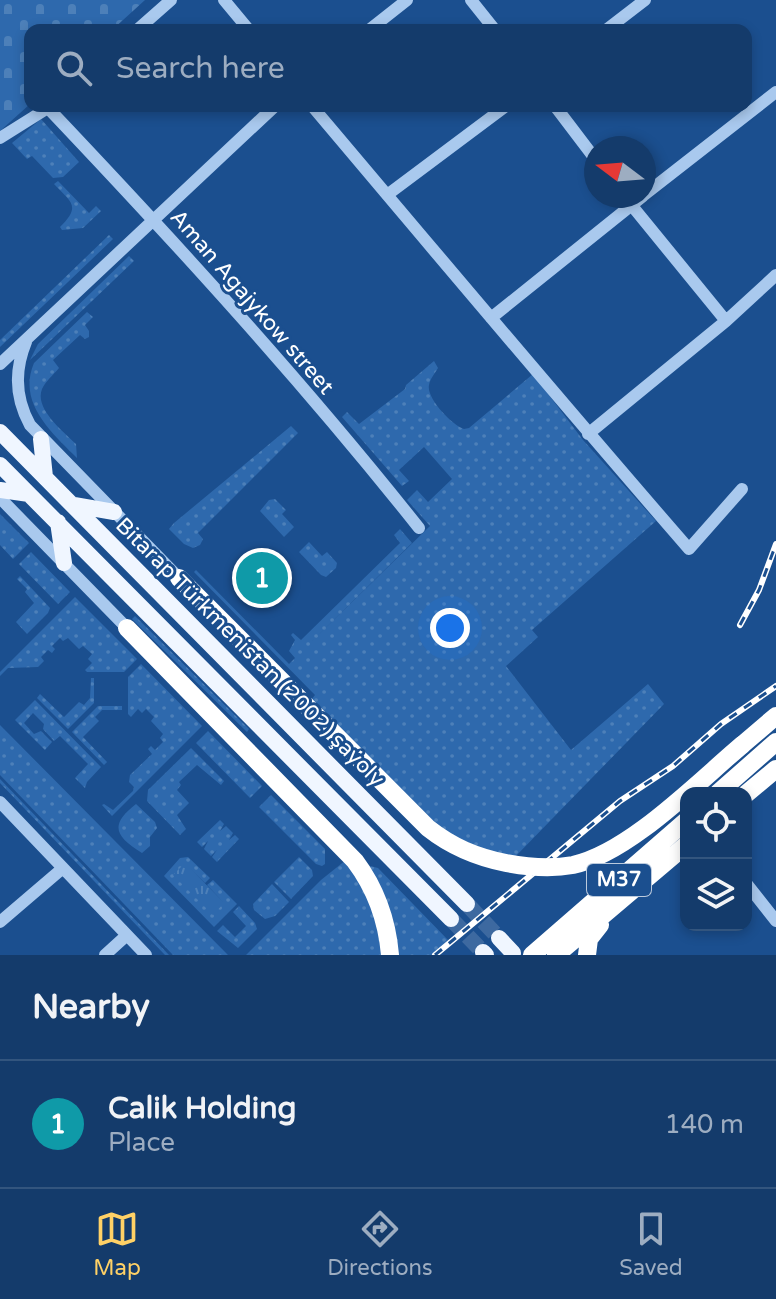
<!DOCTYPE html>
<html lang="en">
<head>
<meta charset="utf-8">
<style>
	:root { --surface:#143b6b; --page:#1d4271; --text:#f1f3f6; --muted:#9dadc1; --line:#33557e; --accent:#ffd166 }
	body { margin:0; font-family:"Varela Round",sans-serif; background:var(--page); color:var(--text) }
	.controls { position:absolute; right:24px; bottom:24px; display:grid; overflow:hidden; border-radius:16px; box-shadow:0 4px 12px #0003 }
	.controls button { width:72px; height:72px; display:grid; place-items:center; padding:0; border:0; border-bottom:2px solid var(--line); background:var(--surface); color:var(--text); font:40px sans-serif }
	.compass { position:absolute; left:584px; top:136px; width:72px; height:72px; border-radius:50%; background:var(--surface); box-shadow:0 4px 12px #0003; rotate:286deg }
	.you { position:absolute; left:450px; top:628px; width:28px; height:28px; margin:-20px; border:6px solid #fff; border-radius:50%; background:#1a73e8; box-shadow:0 0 0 12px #1a73e833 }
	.badge { display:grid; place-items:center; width:52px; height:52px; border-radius:50%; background:var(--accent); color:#fff; font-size:26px; font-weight:700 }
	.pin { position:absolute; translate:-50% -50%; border:4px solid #fff; box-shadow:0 2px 8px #0006 }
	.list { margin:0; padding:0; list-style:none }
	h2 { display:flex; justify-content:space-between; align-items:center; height:104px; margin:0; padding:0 32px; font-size:34px }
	h2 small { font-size:26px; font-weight:400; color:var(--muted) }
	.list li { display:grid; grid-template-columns:52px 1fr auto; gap:24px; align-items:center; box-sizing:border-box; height:128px; padding:0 32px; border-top:2px solid var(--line) }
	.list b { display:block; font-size:30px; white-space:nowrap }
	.list p { margin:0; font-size:26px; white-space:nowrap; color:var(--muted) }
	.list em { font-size:26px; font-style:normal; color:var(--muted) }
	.icon { flex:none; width:44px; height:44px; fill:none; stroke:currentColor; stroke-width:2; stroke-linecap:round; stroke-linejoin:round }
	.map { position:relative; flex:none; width:776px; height:955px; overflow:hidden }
	.search { position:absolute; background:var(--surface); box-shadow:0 4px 12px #0003; left:24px; right:24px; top:24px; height:88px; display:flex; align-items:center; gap:20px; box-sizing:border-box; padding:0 28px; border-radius:16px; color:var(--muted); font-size:30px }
	.sheet { height:232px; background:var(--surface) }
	nav { display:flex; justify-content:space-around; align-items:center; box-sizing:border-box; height:112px; border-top:2px solid var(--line); background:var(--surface); font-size:22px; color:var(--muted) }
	nav a { display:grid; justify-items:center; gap:4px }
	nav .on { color:var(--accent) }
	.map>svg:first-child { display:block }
	.grass { fill:url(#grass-dots) }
	.cemetery { fill:url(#cemetery-stones) }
	.park { fill:url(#park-tufts) }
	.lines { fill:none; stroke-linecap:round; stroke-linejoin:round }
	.major-tunnel { stroke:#3d69a0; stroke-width:16; stroke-dasharray:16 8; stroke-linecap:butt }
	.minor { stroke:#a9c9ee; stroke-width:12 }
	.major { stroke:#f0f6ff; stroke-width:16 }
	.highway { stroke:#fff; stroke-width:18 }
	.rail-casing { stroke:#fff; stroke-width:6 }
	.rail { stroke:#1b4f8f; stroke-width:3; stroke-dasharray:9; stroke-linecap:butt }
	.highway-bridge { stroke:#fff; stroke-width:18 }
	.labels { text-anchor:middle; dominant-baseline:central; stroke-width:6; stroke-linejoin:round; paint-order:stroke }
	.shield { fill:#1b4f8f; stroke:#bbcadd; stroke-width:2 }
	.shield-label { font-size:20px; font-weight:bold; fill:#fff }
	.street-label { font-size:22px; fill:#fff; stroke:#1b4f8f }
</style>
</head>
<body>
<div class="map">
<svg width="776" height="955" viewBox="0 0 776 955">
	<defs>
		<pattern id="grass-dots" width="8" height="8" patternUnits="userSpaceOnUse" patternTransform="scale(2)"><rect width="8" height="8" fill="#2e69ad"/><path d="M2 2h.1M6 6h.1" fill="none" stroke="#4d80b9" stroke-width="1.8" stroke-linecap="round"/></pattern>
		<pattern id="cemetery-stones" width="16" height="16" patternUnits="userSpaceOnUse" patternTransform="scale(2)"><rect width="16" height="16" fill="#2e69ad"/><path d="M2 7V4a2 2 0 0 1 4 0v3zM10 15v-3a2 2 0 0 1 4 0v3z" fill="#4d80b9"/></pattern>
		<pattern id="park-tufts" width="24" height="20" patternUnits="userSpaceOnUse" patternTransform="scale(2)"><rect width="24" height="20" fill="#2e69ad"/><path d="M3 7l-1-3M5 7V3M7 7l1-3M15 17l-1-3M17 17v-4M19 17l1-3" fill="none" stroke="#4d80b9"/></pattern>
	</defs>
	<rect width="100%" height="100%" fill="#1b4f8f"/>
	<path class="grass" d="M 41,119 L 79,162 L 63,177 L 53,178 L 32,156 L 27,159 L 12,143 Z
		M 58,181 L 89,213 L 96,206 L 101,211 L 83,228 L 62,230 L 60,227 C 81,206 72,203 54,184 Z
		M 109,235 L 113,239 L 0,347 L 0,340 Z
		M 129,256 L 134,261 L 30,360 L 38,344 Z
		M 87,312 L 93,317 L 85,325 L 89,331 L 89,337 L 85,339 L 80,335 L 53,360 L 59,368 C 53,375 45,382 42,389 C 34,409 64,432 76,444 L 77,458 C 52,433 17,403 34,363 Z
		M 434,361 L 438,368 C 435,373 430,379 429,385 C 426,398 452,425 464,429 L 469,428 L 533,374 L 583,440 L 656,521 L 532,630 L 538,637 L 506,666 L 571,750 L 648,684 L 664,704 L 513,859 L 502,858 L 443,831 L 311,700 L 315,695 L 194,572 L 196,570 L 289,664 L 295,658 L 289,651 L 295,640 L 291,635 L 293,633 L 301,640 L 400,543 L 394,535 L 400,529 L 412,543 L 304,649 L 430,526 L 407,500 L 417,490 L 428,502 L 452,479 L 424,447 L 399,470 L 409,481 L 402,486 L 342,417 L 347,412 L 359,424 L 405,389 L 406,385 Z
		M 291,426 L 298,433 L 198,533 L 203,539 L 200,545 L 193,548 L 184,544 L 169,529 L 174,523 Z
		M 275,499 L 286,510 L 282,514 L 294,527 L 284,537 L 260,511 L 269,500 Z
		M 0,514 L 29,543 L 13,559 L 0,545 Z
		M 309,542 L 322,556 L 327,552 L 337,563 L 336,568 L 326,577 L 321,575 L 299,552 Z
		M 31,552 L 70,592 L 58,604 L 19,564 Z
		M 20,576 L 50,608 L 48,613 L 27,634 L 16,622 L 34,603 L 25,592 L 27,589 L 17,579 Z
		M 75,597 L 137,659 L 124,672 L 87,672 L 85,670 L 92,663 L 88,659 L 92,654 L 83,646 L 79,649 L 68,638 L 63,641 L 60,638 L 52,646 L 55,649 L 52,653 L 48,650 L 41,657 L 44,661 L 38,667 L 8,668 L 0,676 L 0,672 Z
		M 135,616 L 249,729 L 247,732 L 132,619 Z
		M 141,664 L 202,726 L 112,816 L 102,805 L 104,804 L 113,810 L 133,791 L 134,787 L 129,782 L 130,775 L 152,754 L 148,749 L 151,746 L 155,750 L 163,742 L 160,738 L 163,734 L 151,721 L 154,717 L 146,709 L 142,713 L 138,709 L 131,717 L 128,714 L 128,677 Z
		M 91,678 L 94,678 L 94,703 L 68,729 L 37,698 L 40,694 L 64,717 L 79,702 L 84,705 L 90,698 Z
		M 35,700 L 101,767 L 87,782 L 85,788 L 75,778 L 88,764 L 60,736 L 54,741 L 43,729 L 44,724 L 33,713 L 24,723 L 34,734 L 41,731 L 52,742 L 45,750 L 15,720 Z
		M 98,706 L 122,706 L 122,710 L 102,710 L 95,717 L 99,721 L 83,737 L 107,762 L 104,765 L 72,732 Z
		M 0,725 L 228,955 L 173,955 L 0,775 Z
		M 208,731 L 262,786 L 250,798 L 196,743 Z
		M 191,748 L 224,781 L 221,785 L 197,765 L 179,782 L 181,785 L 177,790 L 189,803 L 177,815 L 186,829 L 180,835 L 147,801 L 148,790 Z
		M 0,779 L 169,955 L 165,955 L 0,783 Z
		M 271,795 L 325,849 L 325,864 L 322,866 L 316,864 L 259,807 Z
		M 136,804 L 155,822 L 157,828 L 150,837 L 150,846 L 142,853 C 115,836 109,825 136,804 Z
		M 220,820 L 224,824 L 220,831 L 226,826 L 233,833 L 229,840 L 235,835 L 239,839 L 217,862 L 212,857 L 217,850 L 211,856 L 204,849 L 208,841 L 202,847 L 197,842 Z
		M 188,857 L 210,878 L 205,883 L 185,864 L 224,903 L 207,885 L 213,880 L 237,904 L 214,927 L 164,876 L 180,858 Z
		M 299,857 L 312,870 L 313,876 L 291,899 L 274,882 Z
		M 346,860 L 378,868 L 448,940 L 432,955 L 246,955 L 321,880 Z
		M 272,884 L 289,902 L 275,916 L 265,919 L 254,910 L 253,904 Z
		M 239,906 L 255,923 L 257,929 L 238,948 L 217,931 L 223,925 L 235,937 L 246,926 L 233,912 Z"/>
	<path class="cemetery" d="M 0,0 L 145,0 L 112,30 L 30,30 L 30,104 L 0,131 Z"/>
	<path class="park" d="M 185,863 L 224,903 L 213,915 L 173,875 Z"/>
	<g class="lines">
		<path class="major-tunnel" d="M 467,904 L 499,938
			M 451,919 L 483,952"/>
		<path class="minor" d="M 224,0 L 249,30
			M 471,0 L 495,30
			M 137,30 L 171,0
			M 369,30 L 407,0
			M 606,30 L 645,0
			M 312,106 C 437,254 562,403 689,549 L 742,489
			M 555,106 L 596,160
			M 48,108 C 177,244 303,382 419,528
			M 0,138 L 51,106
			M 387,195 L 506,106
			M 644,195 L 776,92
			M 624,196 L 726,321
			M 491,318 L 643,196
			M 26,342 C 14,371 15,398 30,425 L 179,578
			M 0,364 L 275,106
			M 588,434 L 726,321 L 776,275
			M 0,498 L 127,628
			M 0,802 L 146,955
			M 746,883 L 776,921
			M 0,922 L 63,868
			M 105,955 L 127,935"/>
		<path class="major" d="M 0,432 L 467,904
			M 41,439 L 45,477
			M 0,465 L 451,919
			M 0,490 L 29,494
			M 74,505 L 114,512
			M 58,522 L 64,563
			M 499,938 L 513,953
			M 483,952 L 486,955"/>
		<path class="highway" d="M 127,628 L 355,861 C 376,889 387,920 390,955
			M 742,745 L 776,716
			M 718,793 L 776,742
			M 746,794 L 776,769
			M 532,955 L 686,821
			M 556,955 L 686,845
			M 587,955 L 589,939 L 600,925"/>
		<defs>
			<path id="rail" d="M 740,625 L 759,590 L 776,544
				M 435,955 L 620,801 L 673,766 L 721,724 L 776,686"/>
		</defs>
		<use href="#rail" class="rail-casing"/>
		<use href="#rail" class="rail"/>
		<path class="highway-bridge" d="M 179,578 L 428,828 C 452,847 476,857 506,863 C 527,867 552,869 573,865 C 629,853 698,782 742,745"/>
	</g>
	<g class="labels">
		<rect class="shield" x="587" y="864" width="64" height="32" rx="6"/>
		<g class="shield-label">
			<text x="619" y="880">M37</text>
		</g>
		<g class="street-label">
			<text transform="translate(252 302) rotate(49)">Aman Agajykow street</text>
			<text transform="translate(250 652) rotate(45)">Bitarap Türkmenistan (2002) şaýoly</text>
		</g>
	</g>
</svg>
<div class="controls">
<button><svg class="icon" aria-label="locate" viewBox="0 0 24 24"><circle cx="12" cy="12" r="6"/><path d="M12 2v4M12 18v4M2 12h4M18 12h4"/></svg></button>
<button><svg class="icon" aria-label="layers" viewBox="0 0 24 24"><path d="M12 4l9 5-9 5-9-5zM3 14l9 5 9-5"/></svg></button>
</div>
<svg class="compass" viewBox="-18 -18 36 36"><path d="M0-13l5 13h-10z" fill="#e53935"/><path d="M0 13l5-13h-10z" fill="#9dadc1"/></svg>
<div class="you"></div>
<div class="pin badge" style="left:262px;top:578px;background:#0f9aa8">1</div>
<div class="search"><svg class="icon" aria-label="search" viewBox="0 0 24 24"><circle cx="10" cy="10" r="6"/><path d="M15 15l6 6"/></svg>Search here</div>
</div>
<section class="sheet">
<h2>Nearby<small></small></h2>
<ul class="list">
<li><span class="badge" style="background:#0f9aa8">1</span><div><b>Calik Holding</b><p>Place</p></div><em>140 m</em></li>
</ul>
</section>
<nav>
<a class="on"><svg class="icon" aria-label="map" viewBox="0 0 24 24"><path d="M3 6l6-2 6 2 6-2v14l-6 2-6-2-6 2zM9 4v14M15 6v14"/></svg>Map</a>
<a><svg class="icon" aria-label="directions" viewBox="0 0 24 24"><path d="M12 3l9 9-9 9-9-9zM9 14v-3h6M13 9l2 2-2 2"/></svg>Directions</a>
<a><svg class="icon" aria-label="saved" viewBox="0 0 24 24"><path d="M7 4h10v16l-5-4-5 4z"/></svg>Saved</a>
</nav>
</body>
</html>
